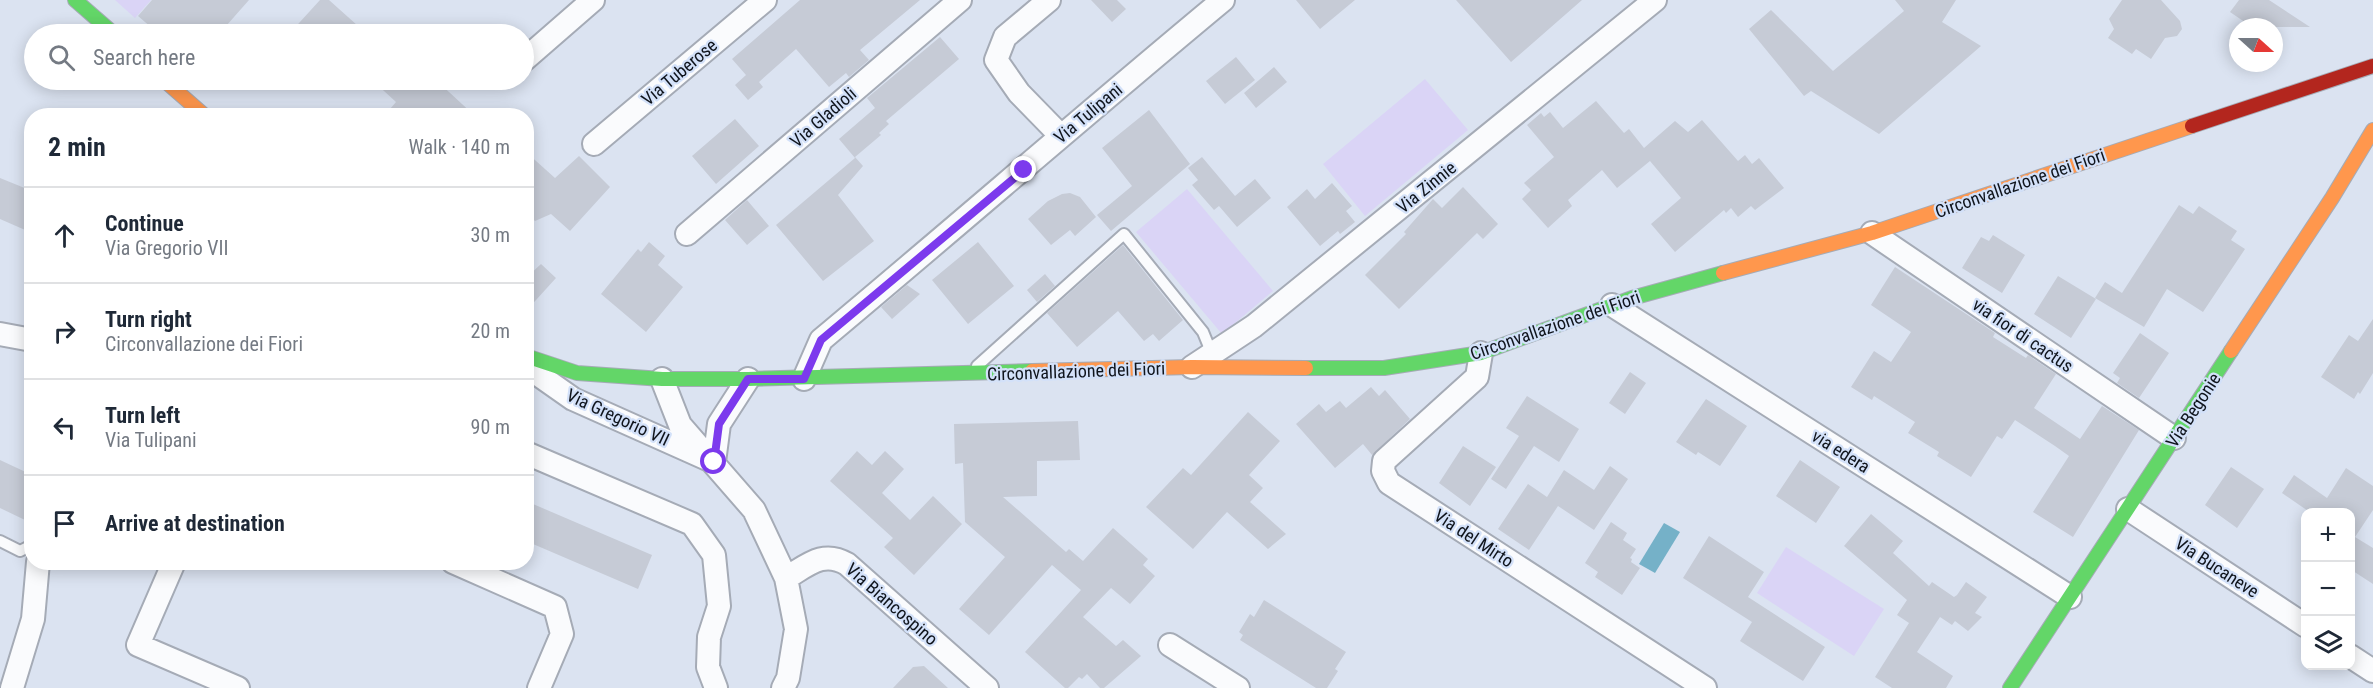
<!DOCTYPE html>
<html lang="en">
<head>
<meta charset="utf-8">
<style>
	:root { --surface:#fff; --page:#f6f6f7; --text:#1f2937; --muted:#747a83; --line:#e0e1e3 }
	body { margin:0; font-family:"Roboto Condensed",sans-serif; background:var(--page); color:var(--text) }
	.controls { position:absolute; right:18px; bottom:18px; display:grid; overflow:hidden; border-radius:12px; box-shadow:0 3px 15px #0003 }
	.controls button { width:54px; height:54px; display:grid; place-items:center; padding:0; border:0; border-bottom:2px solid var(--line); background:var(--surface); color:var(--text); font:30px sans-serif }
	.compass { position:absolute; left:2229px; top:18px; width:54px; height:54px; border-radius:50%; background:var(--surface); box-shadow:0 3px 15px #0003; rotate:111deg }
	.stop { position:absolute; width:18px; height:18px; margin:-14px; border:4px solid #7c3aed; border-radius:50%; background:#fff }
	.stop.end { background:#7c3aed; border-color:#fff; box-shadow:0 2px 6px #0008 }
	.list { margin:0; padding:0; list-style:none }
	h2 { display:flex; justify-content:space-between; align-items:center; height:78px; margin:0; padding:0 24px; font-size:26px }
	h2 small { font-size:20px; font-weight:400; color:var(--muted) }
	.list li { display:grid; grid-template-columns:39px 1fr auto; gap:18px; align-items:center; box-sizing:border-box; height:96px; padding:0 24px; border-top:2px solid var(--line) }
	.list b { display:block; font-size:22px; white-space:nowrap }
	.list p { margin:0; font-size:20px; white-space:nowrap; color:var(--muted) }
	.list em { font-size:20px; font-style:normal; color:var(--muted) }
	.icon { flex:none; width:33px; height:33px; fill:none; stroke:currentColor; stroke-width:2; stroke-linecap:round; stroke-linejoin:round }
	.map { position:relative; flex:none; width:2373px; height:688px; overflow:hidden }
	.search { position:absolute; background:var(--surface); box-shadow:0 3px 15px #0003; left:24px; top:24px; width:510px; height:66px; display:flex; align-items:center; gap:15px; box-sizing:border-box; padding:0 21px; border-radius:33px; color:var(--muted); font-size:22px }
	.panel { position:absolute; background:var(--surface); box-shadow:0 3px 15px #0003; left:24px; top:108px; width:510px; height:462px; border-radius:24px }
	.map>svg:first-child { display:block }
	.green { fill:#dad4f6 }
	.water { fill:#75b1c8 }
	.building { fill:#c6cbd6 }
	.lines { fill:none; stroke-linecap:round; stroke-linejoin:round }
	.lane-casing { stroke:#a5abb6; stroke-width:14 }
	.street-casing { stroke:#a5abb6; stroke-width:26 }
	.fast-casing { stroke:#a5abb6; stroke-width:16 }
	.slow-casing { stroke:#a5abb6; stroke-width:16 }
	.jam-casing { stroke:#a5abb6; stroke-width:16 }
	.lane { stroke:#fafbfd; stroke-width:10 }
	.street { stroke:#fafbfd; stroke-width:22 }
	.fast { stroke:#63d668; stroke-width:14 }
	.slow { stroke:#ff974d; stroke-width:14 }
	.jam { stroke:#b3261e; stroke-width:14 }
	.route { stroke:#7c3aed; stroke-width:8 }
	.labels { text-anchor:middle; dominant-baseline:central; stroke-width:4.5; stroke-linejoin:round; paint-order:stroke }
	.street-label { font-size:18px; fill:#0f141c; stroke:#d3e1f9 }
</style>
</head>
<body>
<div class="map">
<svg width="2373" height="688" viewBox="0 0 2373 688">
	<rect width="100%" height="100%" fill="#dbe3f1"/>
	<path class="green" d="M 115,0 L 151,0 L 135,18 Z
		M 1425,79 L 1468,130 L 1365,216 L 1323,164 Z
		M 1187,189 L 1273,291 L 1222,334 L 1136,232 Z
		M 1786,547 L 1884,609 L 1854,656 L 1757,593 Z"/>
	<path class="water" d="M 1664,523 L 1680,532 L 1655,573 L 1639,564 Z"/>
	<path class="building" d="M 152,0 L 249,0 L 219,34 L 159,34 L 138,16 Z
		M 320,0 L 329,0 L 367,34 L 289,34 Z
		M 800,0 L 920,0 L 860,50 L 869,60 L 849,77 L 846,73 L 829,87 L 796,49 L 759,82 L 763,87 L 748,100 L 735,85 L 746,75 L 732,59 Z
		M 1091,0 L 1117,0 L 1126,9 L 1112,22 Z
		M 1296,0 L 1355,0 L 1320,29 Z
		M 1456,0 L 1582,0 L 1511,62 Z
		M 1895,0 L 1956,0 L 1942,22 L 1981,46 L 1879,134 L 1811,91 L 1804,96 L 1749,29 L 1771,10 L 1833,71 L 1904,11 Z
		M 2122,0 L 2161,0 L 2180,21 L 2182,29 L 2177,36 L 2165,38 L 2151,59 L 2136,49 L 2132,54 L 2108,38 L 2114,29 L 2109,19 Z
		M 2239,0 L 2269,0 L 2310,27 L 2252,27 L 2230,12 Z
		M 940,37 L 959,59 L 886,121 L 889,124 L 879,133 L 881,135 L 855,157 L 863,166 L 838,195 L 874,241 L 823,281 L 776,225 L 855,158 L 839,139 L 875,108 L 867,98 Z
		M 1236,57 L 1255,80 L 1225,104 L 1206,81 Z
		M 1274,67 L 1287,82 L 1256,108 L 1244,93 Z
		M 372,80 L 436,80 L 475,116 L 384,116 L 396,102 Z
		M 1596,101 L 1624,133 L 1629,129 L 1644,148 L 1675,121 L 1688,132 L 1702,120 L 1738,161 L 1745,155 L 1752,164 L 1759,158 L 1784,188 L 1755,210 L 1751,206 L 1738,217 L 1731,208 L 1726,213 L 1724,210 L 1675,252 L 1651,224 L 1681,198 L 1650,161 L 1617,188 L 1602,170 L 1568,200 L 1572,206 L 1548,228 L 1522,199 L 1531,190 L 1524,183 L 1554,157 L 1527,125 L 1541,113 L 1544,117 L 1550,112 L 1563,128 Z
		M 1149,110 L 1190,164 L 1111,231 L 1097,215 L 1132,186 L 1102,148 Z
		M 735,119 L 759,146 L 716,184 L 692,156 Z
		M 526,152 L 555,178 L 579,156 L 610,187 L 570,231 L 551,214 L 535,221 L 526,212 Z
		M 1202,157 L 1235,196 L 1255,179 L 1271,198 L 1237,227 L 1219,206 L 1214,210 L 1192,185 L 1198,180 L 1188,168 Z
		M 0,178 L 32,191 L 32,233 L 0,219 Z
		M 1332,183 L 1352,206 L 1346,211 L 1355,222 L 1340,234 L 1338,231 L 1320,246 L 1287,207 L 1307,189 L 1315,199 Z
		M 1463,187 L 1498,224 L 1483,239 L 1477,233 L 1399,309 L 1365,275 L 1406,234 L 1404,232 L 1433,199 L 1442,208 Z
		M 1070,193 L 1080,197 L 1096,217 L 1075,236 L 1070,230 L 1051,245 L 1028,219 L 1048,201 L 1062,194 Z
		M 747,200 L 769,226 L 747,245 L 725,220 Z
		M 2179,205 L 2193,214 L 2199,206 L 2237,231 L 2231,240 L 2245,249 L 2203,312 L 2167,289 L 2144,327 L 2095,298 L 2105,282 L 2122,293 Z
		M 1993,235 L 2025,255 L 2002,293 L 1962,268 L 1981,237 L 1989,241 Z
		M 649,242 L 665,256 L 658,265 L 683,287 L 646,332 L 601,294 L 638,249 L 641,252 Z
		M 978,242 L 1014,286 L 968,324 L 932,280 Z
		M 1123,245 L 1183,320 L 1159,341 L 1153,334 L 1144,341 L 1118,311 L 1077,347 L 1047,313 Z
		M 541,264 L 556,278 L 526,311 L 526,278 Z
		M 1895,267 L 1995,333 L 1993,337 L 2026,358 L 2028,355 L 2056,374 L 2034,408 L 2080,439 L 2102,406 L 2139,430 L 2073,537 L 2033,512 L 2069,456 L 2055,446 L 2015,420 L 2002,439 L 1997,436 L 1971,477 L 1937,456 L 1939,452 L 1908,433 L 1915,422 L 1874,396 L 1872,400 L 1851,387 L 1874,351 L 1891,362 L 1911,332 L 1871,305 Z
		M 1045,274 L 1055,286 L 1037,302 L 1027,290 Z
		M 2058,276 L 2096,299 L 2071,338 L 2034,314 Z
		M 907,285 L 920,294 L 892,319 L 881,307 Z
		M 2373,319 L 2373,373 L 2360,394 L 2358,392 L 2354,399 L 2321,377 L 2349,335 L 2358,341 Z
		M 2140,333 L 2169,353 L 2139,398 L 2117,383 L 2120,378 L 2113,373 Z
		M 1630,372 L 1646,383 L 1625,414 L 1609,403 Z
		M 1371,387 L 1379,396 L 1385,390 L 1410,419 L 1372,455 L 1363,444 L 1335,468 L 1296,424 L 1319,404 L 1326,412 L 1340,401 L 1346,408 Z
		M 1527,396 L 1579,429 L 1559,462 L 1534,446 L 1506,489 L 1491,479 L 1519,436 L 1506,428 Z
		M 1706,399 L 1747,426 L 1720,466 L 1698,452 L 1696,455 L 1676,442 Z
		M 1248,412 L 1280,441 L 1249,475 L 1263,488 L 1250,502 L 1286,534 L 1268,549 L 1227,512 L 1193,549 L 1146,507 L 1183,468 L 1191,475 Z
		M 1078,421 L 1080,460 L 1037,461 L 1037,496 L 1003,497 L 1066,552 L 1069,549 L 1083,561 L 1113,528 L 1148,559 L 1143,565 L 1155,576 L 1130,604 L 1111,588 L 1083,617 L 1116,646 L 1123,640 L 1141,656 L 1104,688 L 1100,688 L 1087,674 L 1082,679 L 1079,677 L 1068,688 L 1065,688 L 1025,652 L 1081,590 L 1052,565 L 989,635 L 959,609 L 1005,557 L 965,522 L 963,463 L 955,464 L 954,424 Z
		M 1463,446 L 1496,467 L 1470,506 L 1439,483 Z
		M 857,451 L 872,465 L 885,451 L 904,469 L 882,493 L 910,520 L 933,496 L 962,524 L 914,575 L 884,547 L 893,538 L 830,481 Z
		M 0,460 L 32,475 L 32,507 L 25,520 L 0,508 Z
		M 1800,460 L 1840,487 L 1816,523 L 1776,496 Z
		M 1610,466 L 1628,479 L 1594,530 L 1558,506 L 1529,550 L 1498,529 L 1528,484 L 1547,497 L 1564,470 L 1594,490 Z
		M 2231,467 L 2264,489 L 2237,528 L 2205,505 Z
		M 2346,468 L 2373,486 L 2373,510 L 2355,537 L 2373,548 L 2373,584 L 2350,569 L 2350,513 L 2311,513 L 2282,493 L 2294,475 L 2327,498 Z
		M 526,501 L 652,555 L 638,589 L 526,541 Z
		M 1871,514 L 1903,541 L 1893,553 L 1929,586 L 1932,582 L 1954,597 L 1957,595 L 1966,582 L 1987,597 L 1975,613 L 1982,617 L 1968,631 L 1955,621 L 1952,625 L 1940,617 L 1917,652 L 1953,676 L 1946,688 L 1892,688 L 1875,677 L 1909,623 L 1897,615 L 1907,600 L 1844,546 Z
		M 1611,522 L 1627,533 L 1623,540 L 1636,549 L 1630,558 L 1632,559 L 1631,562 L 1640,568 L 1622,595 L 1595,577 L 1598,572 L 1585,563 Z
		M 1709,536 L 1764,572 L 1748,597 L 1825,647 L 1803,681 L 1740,641 L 1752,622 L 1683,578 Z
		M 1264,600 L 1346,652 L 1335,669 L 1338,671 L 1327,688 L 1316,688 L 1240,640 L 1243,635 L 1239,632 L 1250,614 L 1254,617 Z
		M 924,666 L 948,688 L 893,688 L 913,667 Z"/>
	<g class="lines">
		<defs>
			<path id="lane" d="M 977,366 L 1124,234 L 1203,332 L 1212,354
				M 0,541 L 20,551 L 32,545"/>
			<path id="street" d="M 1049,0 L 1005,37 L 996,60 L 1019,93 L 1060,135
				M 524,60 L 593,0
				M 594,144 L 765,0
				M 1872,233 L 2174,438
				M 687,234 L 960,0
				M 1612,305 L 2070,597
				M 0,334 L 32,340
				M 1481,353 L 1477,377 L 1384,461 L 1383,471 L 1389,483 L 1705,688
				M 526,366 L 573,399 L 714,462 L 719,424 L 748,379
				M 1192,367 L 1254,326 L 1655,0
				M 662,379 L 680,425 L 754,510 L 786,578 L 796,629 L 788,678 L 783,688
				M 804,379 L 821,340 C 956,227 1088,112 1223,0
				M 526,453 L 692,524 L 714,555 L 719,606 L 709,637 L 708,667 L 716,688
				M 2128,509 L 2306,626
				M 174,562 L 138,645 L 238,688
				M 453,562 L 555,607 L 562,634 L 539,688
				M 786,578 C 808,565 823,550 847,564 L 987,688
				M 1170,645 L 1238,688
				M 2350,656 L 2373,671
				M 12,688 L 33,619 L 38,562"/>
			<path id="fast" d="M 75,0 L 114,34
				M 526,356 L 577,373 L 662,379 L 748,379 L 1032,371
				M 1306,368 L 1384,368 L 1481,353 L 1632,298 L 1723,273
				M 2010,688 L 2231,351"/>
			<path id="slow" d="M 164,80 L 205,116
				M 1723,273 L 1872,233 L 2192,126
				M 2231,351 L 2332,198 L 2373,130
				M 1032,371 L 1192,367 L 1306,368"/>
			<path id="jam" d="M 2192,126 L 2373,66"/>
		</defs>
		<use href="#lane" class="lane-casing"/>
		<use href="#street" class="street-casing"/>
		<use href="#fast" class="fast-casing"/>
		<use href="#slow" class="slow-casing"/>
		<use href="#jam" class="jam-casing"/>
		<use href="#lane" class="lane"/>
		<use href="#street" class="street"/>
		<use href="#fast" class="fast"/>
		<use href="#slow" class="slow"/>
		<use href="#jam" class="jam"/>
	</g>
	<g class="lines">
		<path class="route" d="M 714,462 L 719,424 L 748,379 L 804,379 L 821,340 L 1024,170"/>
	</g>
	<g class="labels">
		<g class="street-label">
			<text transform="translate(679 72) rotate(-40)">Via Tuberose</text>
			<text transform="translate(1088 113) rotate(-40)">Via Tulipani</text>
			<text transform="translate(823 117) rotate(-41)">Via Gladioli</text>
			<text transform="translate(2020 183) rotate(-19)">Circonvallazione dei Fiori</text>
			<text transform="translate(1426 187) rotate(-39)">Via Zinnie</text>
			<text transform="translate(1555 325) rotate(-19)">Circonvallazione dei Fiori</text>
			<text transform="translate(2023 335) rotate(34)">via fior di cactus</text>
			<text transform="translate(1076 371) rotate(-2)">Circonvallazione dei Fiori</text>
			<text transform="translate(2193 410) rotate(-57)">Via Begonie</text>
			<text transform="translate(618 417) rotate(25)">Via Gregorio VII</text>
			<text transform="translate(1841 451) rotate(32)">via edera</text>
			<text transform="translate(1474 538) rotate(33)">Via del Mirto</text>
			<text transform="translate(2217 567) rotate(33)">Via Bucaneve</text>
			<text transform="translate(892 604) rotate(41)">Via Biancospino</text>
		</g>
	</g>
</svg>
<div class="controls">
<button>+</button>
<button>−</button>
<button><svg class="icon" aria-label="layers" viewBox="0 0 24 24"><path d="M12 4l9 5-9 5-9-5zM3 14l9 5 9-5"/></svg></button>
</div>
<svg class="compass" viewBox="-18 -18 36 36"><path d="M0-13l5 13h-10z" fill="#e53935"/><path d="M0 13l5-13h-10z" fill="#747a83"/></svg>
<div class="stop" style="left:714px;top:462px"></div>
<div class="stop end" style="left:1024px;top:170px"></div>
<div class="search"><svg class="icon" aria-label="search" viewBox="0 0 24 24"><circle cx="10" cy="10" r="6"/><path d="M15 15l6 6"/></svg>Search here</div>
<section class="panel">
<h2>2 min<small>Walk · 140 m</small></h2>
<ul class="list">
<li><svg class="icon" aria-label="ahead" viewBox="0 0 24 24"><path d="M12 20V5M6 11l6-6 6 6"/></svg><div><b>Continue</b><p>Via Gregorio VII</p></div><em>30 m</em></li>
<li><svg class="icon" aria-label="right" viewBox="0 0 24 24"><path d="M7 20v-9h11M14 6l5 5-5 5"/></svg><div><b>Turn right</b><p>Circonvallazione dei Fiori</p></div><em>20 m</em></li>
<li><svg class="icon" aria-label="left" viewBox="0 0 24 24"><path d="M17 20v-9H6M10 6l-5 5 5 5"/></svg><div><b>Turn left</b><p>Via Tulipani</p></div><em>90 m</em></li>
<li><svg class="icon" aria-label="arrive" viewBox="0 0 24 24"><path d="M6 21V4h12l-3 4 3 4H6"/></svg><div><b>Arrive at destination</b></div></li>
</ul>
</section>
</div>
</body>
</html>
